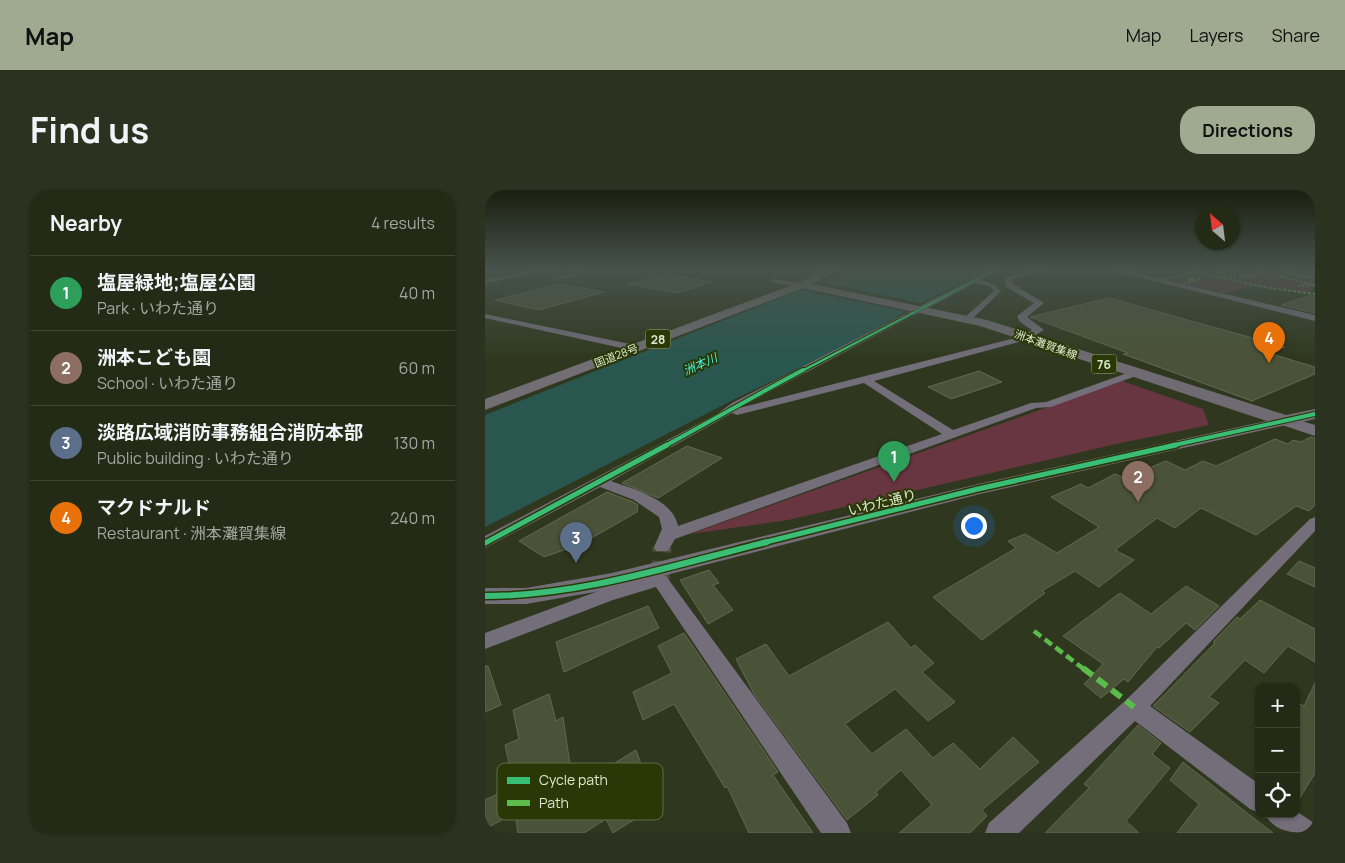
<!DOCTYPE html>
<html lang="en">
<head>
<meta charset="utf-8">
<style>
	:root { --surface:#232a16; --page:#2b321f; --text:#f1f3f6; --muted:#a3a7a1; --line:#404635; --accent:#a0aa90 }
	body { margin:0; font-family:Manrope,"Noto Sans JP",sans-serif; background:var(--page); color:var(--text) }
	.controls { position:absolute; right:15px; bottom:15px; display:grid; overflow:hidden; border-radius:10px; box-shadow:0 1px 4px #0004 }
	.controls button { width:45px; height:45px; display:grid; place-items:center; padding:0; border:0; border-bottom:1px solid var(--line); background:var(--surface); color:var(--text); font:25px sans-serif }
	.compass { position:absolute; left:710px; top:15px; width:45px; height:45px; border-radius:50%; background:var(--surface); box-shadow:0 1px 4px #0004; rotate:332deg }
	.you { position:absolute; left:488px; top:335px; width:18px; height:18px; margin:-12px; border:4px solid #fff; border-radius:50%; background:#1a73e8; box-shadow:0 0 0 8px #1a73e833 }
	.badge { display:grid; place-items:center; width:32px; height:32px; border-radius:50%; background:var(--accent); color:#fff; font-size:16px; font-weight:700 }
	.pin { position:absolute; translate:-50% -41px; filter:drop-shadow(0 1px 2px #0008) }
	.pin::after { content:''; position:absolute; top:26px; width:18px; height:15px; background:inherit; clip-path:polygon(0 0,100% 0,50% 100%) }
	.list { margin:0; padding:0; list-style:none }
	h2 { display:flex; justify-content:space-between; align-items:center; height:65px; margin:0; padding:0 20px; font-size:21px }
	h2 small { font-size:16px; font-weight:400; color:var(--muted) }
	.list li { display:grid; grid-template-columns:32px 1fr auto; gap:15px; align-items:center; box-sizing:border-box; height:75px; padding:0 20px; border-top:1px solid var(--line) }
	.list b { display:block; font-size:19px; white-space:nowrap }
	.list p { margin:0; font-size:16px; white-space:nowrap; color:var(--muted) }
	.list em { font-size:16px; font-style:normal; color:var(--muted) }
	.icon { flex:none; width:28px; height:28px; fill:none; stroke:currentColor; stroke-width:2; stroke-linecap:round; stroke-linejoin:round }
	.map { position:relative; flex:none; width:830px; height:643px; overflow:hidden; border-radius:20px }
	header { display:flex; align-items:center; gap:30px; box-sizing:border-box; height:70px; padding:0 25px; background:var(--accent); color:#111 }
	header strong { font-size:24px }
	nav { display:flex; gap:28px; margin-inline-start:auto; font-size:18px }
	.intro { display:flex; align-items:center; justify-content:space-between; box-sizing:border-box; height:120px; padding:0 30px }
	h1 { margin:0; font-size:35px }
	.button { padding:12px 22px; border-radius:20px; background:var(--accent); color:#111; font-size:18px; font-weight:700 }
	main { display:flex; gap:30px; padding:0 30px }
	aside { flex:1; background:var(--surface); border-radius:20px; box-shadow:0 1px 4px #0004 }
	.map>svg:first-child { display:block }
	.green { fill:#683640 }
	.water { fill:#29574f }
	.pier { fill:#2f381e }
	.building { fill:#4a5338; stroke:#616953 }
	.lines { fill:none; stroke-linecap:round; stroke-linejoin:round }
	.minor-tunnel { stroke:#495238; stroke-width:19; stroke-dasharray:19 9; stroke-linecap:butt }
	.minor { fill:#746d7a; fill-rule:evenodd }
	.tertiary { fill:#746d7a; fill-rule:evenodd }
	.secondary { fill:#746e78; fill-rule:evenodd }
	.primary { fill:#706b72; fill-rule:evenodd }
	.trunk { fill:#726e74; fill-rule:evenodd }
	.quiet-far2 { stroke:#5cbc4b; stroke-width:2; stroke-dasharray:3 2; stroke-linecap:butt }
	.quiet-far1 { stroke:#5cbc4b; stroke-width:4.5; stroke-dasharray:9 4.5; stroke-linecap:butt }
	.quiet { stroke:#5cbc4b; stroke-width:6; stroke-dasharray:12 6; stroke-linecap:butt }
	.cycleway-far4-casing { stroke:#293806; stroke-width:3 }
	.cycleway-far3-casing { stroke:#293806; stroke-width:4.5 }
	.cycleway-far2-casing { stroke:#293806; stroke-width:6 }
	.cycleway-far1-casing { stroke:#293806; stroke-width:8 }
	.cycleway-casing { stroke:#293806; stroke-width:9 }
	.cycleway-far4 { stroke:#3abd76; stroke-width:2 }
	.cycleway-far3 { stroke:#3abd76; stroke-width:2.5 }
	.cycleway-far2 { stroke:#3abd76; stroke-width:4 }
	.cycleway-far1 { stroke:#3abd76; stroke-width:5 }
	.cycleway { stroke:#3abd76; stroke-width:6 }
	.labels { text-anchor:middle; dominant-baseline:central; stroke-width:4; stroke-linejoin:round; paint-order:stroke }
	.far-street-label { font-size:11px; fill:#dde8ce; stroke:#293806 }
	.shield { fill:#293806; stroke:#a7b392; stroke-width:1 }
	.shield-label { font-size:12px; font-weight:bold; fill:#dde8ce }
	.far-water-label { font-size:12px; font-style:italic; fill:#4beddd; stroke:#293806 }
	.street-label { font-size:14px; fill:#dde8ce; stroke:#293806 }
	.key { fill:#293806; stroke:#5f6d42; stroke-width:1 }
	.key-label { font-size:14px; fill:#dde8ce }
</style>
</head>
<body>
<header>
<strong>Map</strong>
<nav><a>Map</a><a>Layers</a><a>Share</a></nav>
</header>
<div class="intro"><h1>Find us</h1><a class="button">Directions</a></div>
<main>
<aside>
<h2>Nearby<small>4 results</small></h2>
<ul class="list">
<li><span class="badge" style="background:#2e9e5b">1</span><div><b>塩屋緑地;塩屋公園</b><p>Park · いわた通り</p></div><em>40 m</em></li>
<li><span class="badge" style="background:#8d6e63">2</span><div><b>洲本こども園</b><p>School · いわた通り</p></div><em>60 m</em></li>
<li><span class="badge" style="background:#5c6f8a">3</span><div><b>淡路広域消防事務組合消防本部</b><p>Public building · いわた通り</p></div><em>130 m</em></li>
<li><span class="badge" style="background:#e8710a">4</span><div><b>マクドナルド</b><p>Restaurant · 洲本灘賀集線</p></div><em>240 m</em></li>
</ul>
</aside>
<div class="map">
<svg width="830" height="643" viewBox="0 0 830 643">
	<rect width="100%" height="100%" fill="#2f381e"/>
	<path class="green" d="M 721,79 L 794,82 L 793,85 L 830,90 L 826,104 L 768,96 L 739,103 L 676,88 Z
		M 637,191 L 718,219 L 724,235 L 631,254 L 303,330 L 205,344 Z"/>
	<path class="water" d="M 378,79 L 505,79 L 432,115 L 364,154 L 250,209 L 0,337 L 0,225 L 314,100 Z"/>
	<path class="pier" d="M 336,92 L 440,114 L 425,122 L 313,99 Z"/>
	<path class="building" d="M 181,85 L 227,92 L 192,103 L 144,94 Z
		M 75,94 L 119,102 L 54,120 L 10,110 Z
		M 830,104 L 830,123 L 796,115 Z
		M 624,108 L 800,157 L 783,163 L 830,177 L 830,184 L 767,211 L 638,164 L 643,163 L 545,127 Z
		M 494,181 L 517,192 L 466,209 L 443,197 Z
		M 826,247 L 830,248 L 830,315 L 824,321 L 811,316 L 771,345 L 716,318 L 690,338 L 672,328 L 630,360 L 649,370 L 614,397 L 590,381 L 557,401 L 560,403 L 497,450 L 448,407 L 531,358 L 523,351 L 540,344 L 572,363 L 614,337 L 566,307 L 596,294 L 603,298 L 630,284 L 640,288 L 681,271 L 700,280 L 718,271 L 731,276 L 790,249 L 803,254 L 808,250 L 816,252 Z
		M 202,256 L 237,268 L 173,308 L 137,293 Z
		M 122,302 L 148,312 L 153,315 L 152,322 L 96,354 L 59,367 L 34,351 Z
		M 814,371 L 830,378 L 830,397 L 802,384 Z
		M 224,380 L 234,393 L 228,395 L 248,420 L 223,434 L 195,390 Z
		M 701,396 L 734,416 L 710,440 L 701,433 L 674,458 L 672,457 L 643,492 L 639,489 L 616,508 L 599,494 L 618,474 L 578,446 L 635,403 L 666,424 Z
		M 775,410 L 830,439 L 830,472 L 803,456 L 779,483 L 760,470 L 724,507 L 734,513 L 705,542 L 668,516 L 730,453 L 728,452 L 752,427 L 755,429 Z
		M 163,416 L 174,438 L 79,482 L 71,452 Z
		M 403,432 L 426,458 L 430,455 L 449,473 L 437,482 L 470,512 L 443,531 L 410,499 L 360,534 L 387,564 L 421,539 L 448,568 L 468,553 L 495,579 L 528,547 L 554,572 L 497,620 L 502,626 L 485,643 L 414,643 L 447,615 L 416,580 L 391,602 L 393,605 L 362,630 L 269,504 L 251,469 L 281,454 L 304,486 Z
		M 199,443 L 293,582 L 288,585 L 328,643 L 264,643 L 242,596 L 240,598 L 189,514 L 158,530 L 148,502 L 187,483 L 173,456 Z
		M 0,476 L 3,476 L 16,515 L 0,522 Z
		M 830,493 L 830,583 L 811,614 L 811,512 L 819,516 Z
		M 64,504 L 71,531 L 78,527 L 88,595 L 96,590 L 97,593 L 151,560 L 156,574 L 146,582 L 161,622 L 128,643 L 121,629 L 99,643 L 33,643 L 30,623 L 0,639 L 0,610 L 29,596 L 20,555 L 34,549 L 28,520 Z
		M 653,535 L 676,553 L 667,564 L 685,578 L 641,631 L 654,643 L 560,643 L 604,598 L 599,594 Z
		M 698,572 L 762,623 L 788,643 L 692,643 L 714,614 L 685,590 Z"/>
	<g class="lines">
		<path class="minor-tunnel" d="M 175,390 L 177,357"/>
		<path class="minor" d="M 62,79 L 76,79 L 0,93 L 0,89 Z
			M 82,79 L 90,79 L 98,84 L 70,90 L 67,88 L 89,83 Z
			M 351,79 L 361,79 L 340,86 L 337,84 Z
			M 507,79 L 515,79 L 495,90 L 508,94 L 516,101 L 485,131 L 478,129 L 509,101 L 504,96 L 490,93 L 254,218 L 542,145 L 545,145 L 545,149 L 389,191 L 468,240 L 546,213 L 561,212 L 645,182 L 651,182 L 651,186 L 566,217 L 551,218 L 190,349 L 183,361 L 171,361 L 169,357 L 177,339 L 174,327 L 149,310 L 115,297 L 0,358 L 0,346 L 232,224 L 247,213 ZM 379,193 L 457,244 L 193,336 C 188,309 148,299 126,291 L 247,223 L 252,225 Z
			M 803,79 L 809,79 L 808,83 L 830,86 L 830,90 L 804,85 L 801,82 Z
			M 287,89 L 317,93 L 320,95 L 317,97 L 285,92 Z
			M 0,124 L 150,155 L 154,158 L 150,161 L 0,128 Z
			M 830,327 L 830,341 L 665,516 L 774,594 L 774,623 L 765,619 L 650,531 L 534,643 L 500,643 L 504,633 L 641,510 L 825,329 Z
			M 175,384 L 181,386 L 362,633 L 366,643 L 336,643 L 171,397 L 128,410 L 0,459 L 0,443 L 116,400 Z
			M 811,621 L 829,633 L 830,643 C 808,643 790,643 780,624 L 811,624 Z"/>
		<path class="tertiary" d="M 551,79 L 563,79 L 527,89 L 528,94 L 559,113 L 542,127 L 559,140 L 542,150 L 537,147 L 547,140 L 535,132 L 532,126 L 549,113 L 521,97 L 519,88 Z
			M 621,79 L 633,79 L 830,125 L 830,131 Z
			M 800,227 L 805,228 L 807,231 L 805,234 L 495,304 L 127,399 L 41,414 L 0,414 L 0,398 L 41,398 L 127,383 L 493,294 Z"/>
		<path class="secondary" d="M 800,226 L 830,235 L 830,246 L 794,234 L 792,231 L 794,228 Z"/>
		<path class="primary" d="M 317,92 L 502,130 L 801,225 L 830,219 L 830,229 L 800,236 L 794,235 L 495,136 L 313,97 L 312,95 Z"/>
		<path class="trunk" d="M 336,79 L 346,79 L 343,86 L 321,97 L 0,220 L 0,209 L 313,93 L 335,82 Z"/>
		<path class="quiet-far2" d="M 751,81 L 733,82 L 743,86 L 769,87 L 773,81
			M 710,82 L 784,98 L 830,104
			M 771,83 L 799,86
			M 795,86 L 829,95 L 813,96
			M 677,89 L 711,82
			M 698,94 L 710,91 L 705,89 L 718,89"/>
		<path class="quiet-far1" d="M 549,441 L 600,480"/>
		<path class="quiet" d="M 598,478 L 649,517"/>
		<defs>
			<path id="cycleway-far4" d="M 426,124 L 512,79"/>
			<path id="cycleway-far3" d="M 315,182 L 428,123"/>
			<path id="cycleway-far2" d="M 180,256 C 226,231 271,205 318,180
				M 685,256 L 830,224"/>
			<path id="cycleway-far1" d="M 0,353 L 182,255
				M 277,353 L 493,299 L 691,255"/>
			<path id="cycleway" d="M 0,406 C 96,406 189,375 282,352"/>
		</defs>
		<use href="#cycleway-far4" class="cycleway-far4-casing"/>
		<use href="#cycleway-far3" class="cycleway-far3-casing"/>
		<use href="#cycleway-far2" class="cycleway-far2-casing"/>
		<use href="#cycleway-far1" class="cycleway-far1-casing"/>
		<use href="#cycleway" class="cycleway-casing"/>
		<use href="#cycleway-far4" class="cycleway-far4"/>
		<use href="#cycleway-far3" class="cycleway-far3"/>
		<use href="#cycleway-far2" class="cycleway-far2"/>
		<use href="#cycleway-far1" class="cycleway-far1"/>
		<use href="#cycleway" class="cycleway"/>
	</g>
	<linearGradient id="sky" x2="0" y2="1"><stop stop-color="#1a1f10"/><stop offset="0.47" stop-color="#47534c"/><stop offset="1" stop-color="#47534c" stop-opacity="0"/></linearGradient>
	<rect width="830" height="169" fill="url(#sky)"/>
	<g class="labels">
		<g class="far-street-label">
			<text transform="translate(561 154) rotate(20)">洲本灘賀集線</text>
			<text transform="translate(131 165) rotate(-21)">国道28号</text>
		</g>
		<g class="shield">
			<rect x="160.5" y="139.5" width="25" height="19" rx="4"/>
			<rect x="606.5" y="164.5" width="25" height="19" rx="4"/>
		</g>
		<g class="shield-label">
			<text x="173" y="149">28</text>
			<text x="619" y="174">76</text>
		</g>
		<g class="far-water-label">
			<text transform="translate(215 174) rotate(-24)">洲本川</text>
		</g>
		<g class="street-label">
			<text transform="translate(397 312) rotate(-14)">いわた通り</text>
		</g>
	</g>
	<rect x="12" y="573" width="166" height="57" rx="8" class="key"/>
	<rect x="22" y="587" width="23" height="7" fill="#3abd76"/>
	<rect x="22" y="610" width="23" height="6" fill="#5cbc4b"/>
	<g class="key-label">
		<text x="54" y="595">Cycle path</text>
		<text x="54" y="618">Path</text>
	</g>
</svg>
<div class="controls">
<button>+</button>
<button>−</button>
<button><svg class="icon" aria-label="locate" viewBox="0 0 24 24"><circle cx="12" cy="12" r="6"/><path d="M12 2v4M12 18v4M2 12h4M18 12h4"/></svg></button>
</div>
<svg class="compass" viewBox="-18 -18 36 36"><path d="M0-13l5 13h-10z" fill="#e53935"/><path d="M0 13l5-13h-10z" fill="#a3a7a1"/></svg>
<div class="you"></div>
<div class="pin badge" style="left:409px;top:292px;background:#2e9e5b">1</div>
<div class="pin badge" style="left:653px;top:312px;background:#8d6e63">2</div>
<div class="pin badge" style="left:91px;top:373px;background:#5c6f8a">3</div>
<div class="pin badge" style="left:784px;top:173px;background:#e8710a">4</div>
</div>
</main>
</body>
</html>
